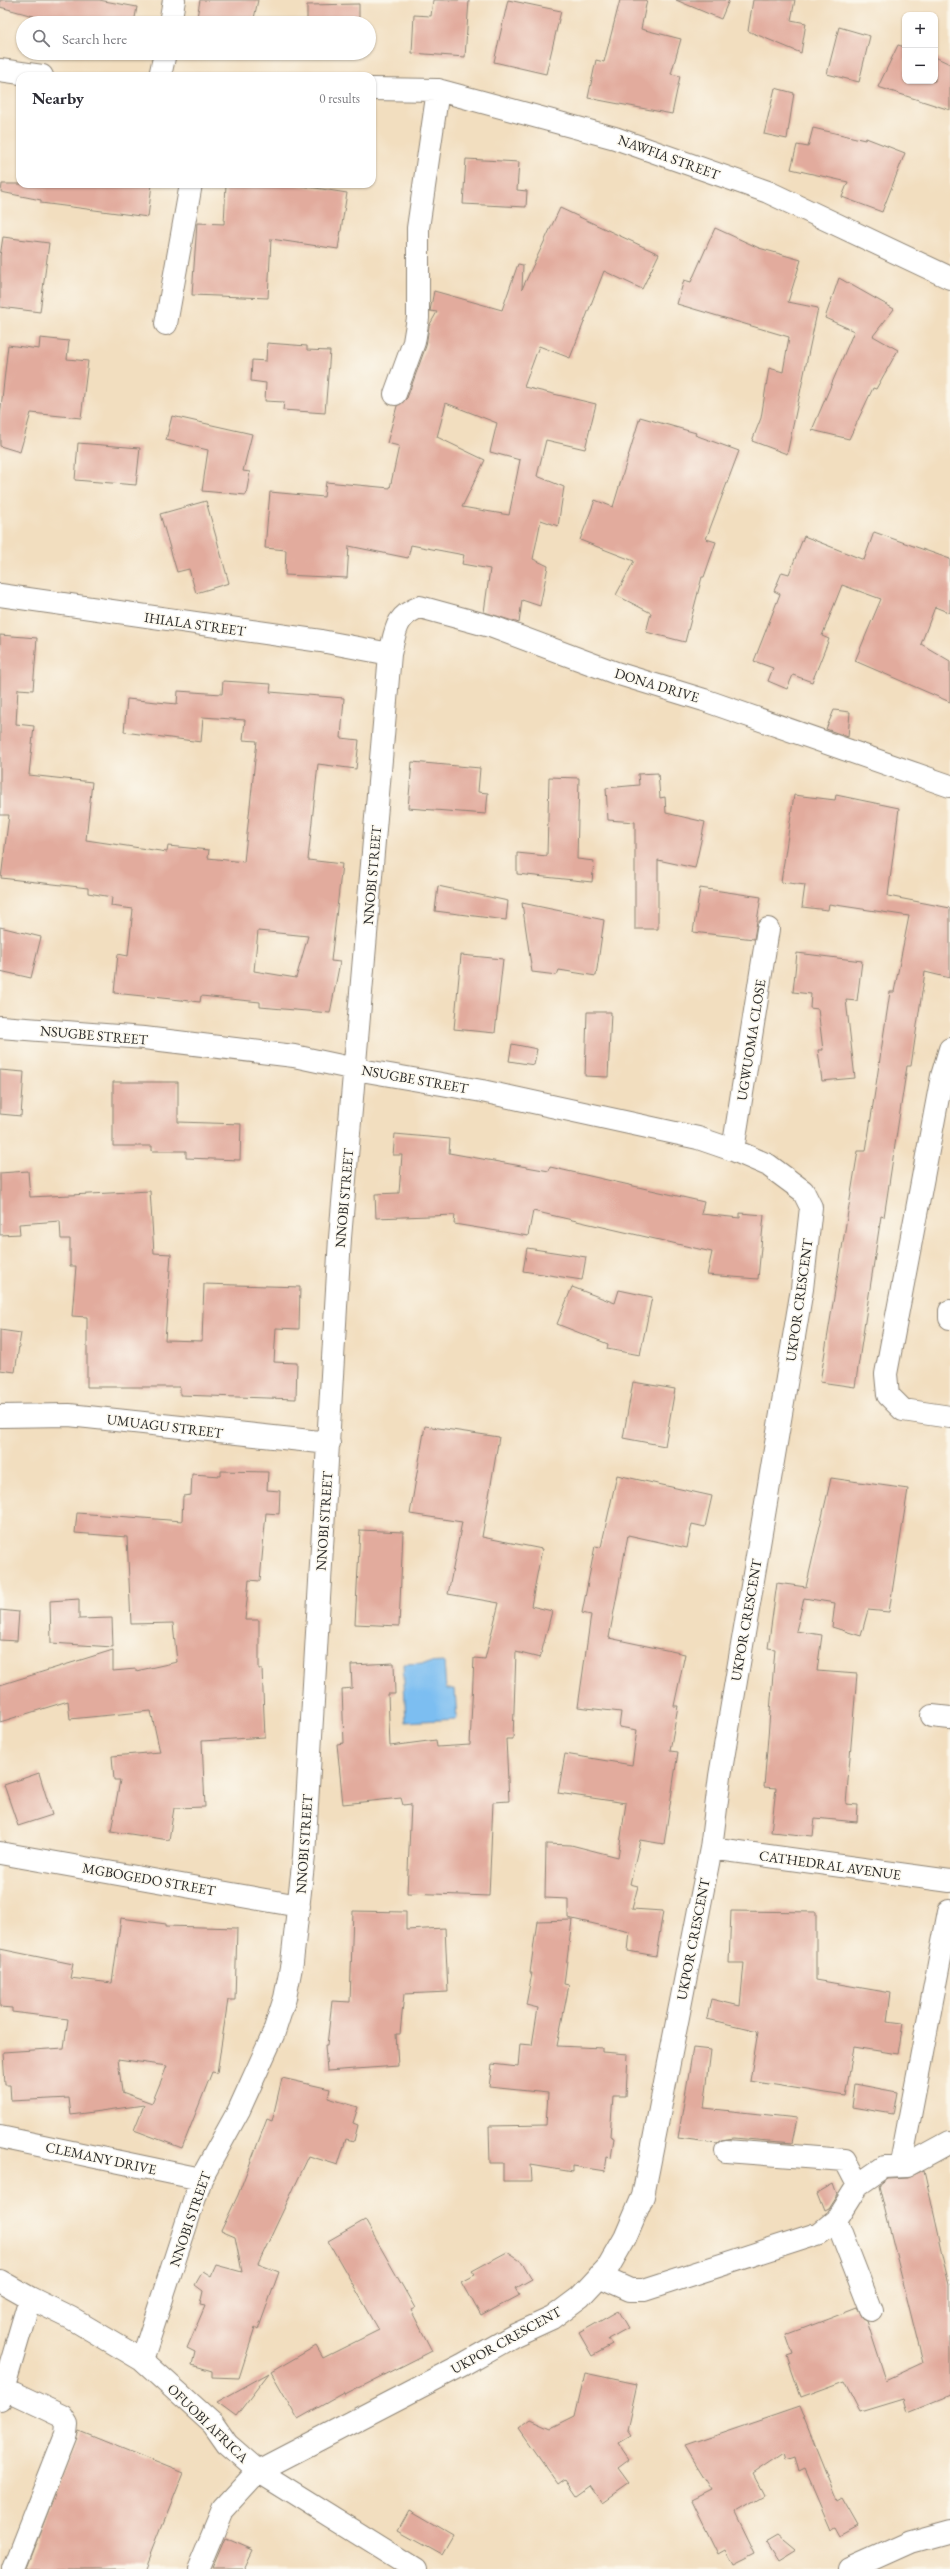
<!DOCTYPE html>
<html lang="en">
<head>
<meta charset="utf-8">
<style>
	:root { --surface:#fff; --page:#f7f7f7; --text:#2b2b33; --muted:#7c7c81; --line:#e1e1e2 }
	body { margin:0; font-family:"EB Garamond",serif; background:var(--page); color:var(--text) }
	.controls { position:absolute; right:12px; top:12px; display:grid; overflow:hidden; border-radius:8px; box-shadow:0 1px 3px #0004 }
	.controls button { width:36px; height:36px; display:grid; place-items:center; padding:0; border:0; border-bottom:1px solid var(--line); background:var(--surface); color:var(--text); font:20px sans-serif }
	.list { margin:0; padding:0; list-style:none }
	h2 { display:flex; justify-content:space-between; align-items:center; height:52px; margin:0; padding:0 16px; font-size:17px }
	h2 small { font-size:13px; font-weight:400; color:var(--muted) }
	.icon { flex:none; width:22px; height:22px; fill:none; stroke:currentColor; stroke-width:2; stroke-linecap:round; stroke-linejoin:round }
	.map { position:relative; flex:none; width:950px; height:2569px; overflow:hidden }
	.search { position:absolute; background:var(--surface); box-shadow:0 1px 3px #0004; left:16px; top:16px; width:360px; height:44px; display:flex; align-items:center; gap:10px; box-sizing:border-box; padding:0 14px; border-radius:22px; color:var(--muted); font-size:15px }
	.panel { position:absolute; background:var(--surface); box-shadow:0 1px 3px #0004; left:16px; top:72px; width:360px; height:116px; border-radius:12px }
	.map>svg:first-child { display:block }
	.water { fill:#7bbef1; stroke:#53748e }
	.building { fill:#e2ab9d; fill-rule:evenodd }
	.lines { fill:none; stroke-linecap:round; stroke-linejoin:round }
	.minor-casing { stroke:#8e8475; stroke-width:24 }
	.minor { stroke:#fff; stroke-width:22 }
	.labels { text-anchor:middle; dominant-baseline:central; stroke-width:3; stroke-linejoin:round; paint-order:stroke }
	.street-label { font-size:14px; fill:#2b2b2b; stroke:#fbf7ec }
</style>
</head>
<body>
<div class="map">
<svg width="950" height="2569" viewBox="0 0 950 2569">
	<rect width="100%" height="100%" fill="#fbf7ec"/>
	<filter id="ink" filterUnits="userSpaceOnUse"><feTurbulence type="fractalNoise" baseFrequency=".025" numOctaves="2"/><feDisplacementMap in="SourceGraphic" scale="8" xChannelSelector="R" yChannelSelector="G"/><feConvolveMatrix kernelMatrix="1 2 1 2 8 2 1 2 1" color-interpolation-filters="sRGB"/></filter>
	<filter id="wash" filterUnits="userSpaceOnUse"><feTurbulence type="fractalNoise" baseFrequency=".012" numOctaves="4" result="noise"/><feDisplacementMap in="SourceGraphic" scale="16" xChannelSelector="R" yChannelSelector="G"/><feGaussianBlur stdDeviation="0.9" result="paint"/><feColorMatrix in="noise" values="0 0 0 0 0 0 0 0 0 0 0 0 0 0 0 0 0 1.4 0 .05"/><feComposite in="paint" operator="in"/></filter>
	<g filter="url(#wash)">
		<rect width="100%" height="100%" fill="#f2debf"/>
		<path class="water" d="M 444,1662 L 446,1689 L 455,1689 L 457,1719 L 406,1722 L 403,1664 Z"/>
		<g id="blocks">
			<path class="building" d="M 0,0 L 99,0 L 137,7 L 134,23 L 48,23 L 48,20 L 0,7 Z
				M 200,0 L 258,0 L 253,23 L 196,23 Z
				M 433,0 L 469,0 L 465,57 L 412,53 L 414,15 L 431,16 Z
				M 508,0 L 561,11 L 546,74 L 494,62 Z
				M 620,0 L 647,0 L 641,29 L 681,39 L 671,74 L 680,76 L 672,114 L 588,98 L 596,60 L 604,62 Z
				M 676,0 L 729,0 L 721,19 Z
				M 753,0 L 795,0 L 791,20 L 806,23 L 801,53 L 748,31 Z
				M 359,4 L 359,23 L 307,23 L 307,5 Z
				M 839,27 L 870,36 L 859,82 L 827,74 Z
				M 898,45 L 905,47 L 905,81 L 935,81 L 935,57 L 950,64 L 950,110 L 878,87 Z
				M 775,88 L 794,93 L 787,139 L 764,134 Z
				M 813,128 L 865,140 L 866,138 L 905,153 L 882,212 L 842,197 L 848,182 L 791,169 L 797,145 L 808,147 Z
				M 466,159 L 519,162 L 517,190 L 527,191 L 526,207 L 463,204 Z
				M 2,184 L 152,184 L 148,217 L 41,203 L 41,200 L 1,192 Z
				M 226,184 L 290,184 L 347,193 L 338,249 L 271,239 L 268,298 L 192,295 L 197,223 L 224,224 Z
				M 560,208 L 659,254 L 642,289 L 604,271 L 570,358 L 539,346 L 524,387 L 596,404 L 585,449 L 546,440 L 537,476 L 564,487 L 558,526 L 541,520 L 533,559 L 548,566 L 540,606 L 522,600 L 519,623 L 484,612 L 490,569 L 462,564 L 464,555 L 411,545 L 408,558 L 349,546 L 347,578 L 285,575 L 286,550 L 265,548 L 270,492 L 324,497 L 326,482 L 390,488 L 399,446 L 387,443 L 397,406 L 407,398 L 426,346 L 429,326 L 437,312 L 430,311 L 434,291 L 502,310 L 518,264 L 523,265 L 522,289 ZM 446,403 L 497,423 L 490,452 L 520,460 L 509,515 L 462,507 L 485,460 L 437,437 Z
				M 715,228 L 759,248 L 801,260 L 788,302 L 818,308 L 787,454 L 752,441 L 761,418 L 769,368 L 783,372 L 789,337 L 677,304 L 684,280 L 691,282 Z
				M 3,237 L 49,243 L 40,312 L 0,307 L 0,256 Z
				M 839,278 L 894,309 L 873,336 L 898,350 L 876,389 L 873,388 L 849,439 L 812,430 L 854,331 L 825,318 Z
				M 40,338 L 69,341 L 67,359 L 88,361 L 81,418 L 31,413 L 20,452 L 0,446 L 0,417 L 8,345 L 39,349 Z
				M 267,343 L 307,346 L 307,350 L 330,351 L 325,413 L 283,410 L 284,402 L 265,401 L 266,383 L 251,381 L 252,360 L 266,361 Z
				M 172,416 L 252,434 L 243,471 L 250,472 L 246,495 L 202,491 L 208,450 L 166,440 Z
				M 640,417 L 696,433 L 695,435 L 739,451 L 706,539 L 716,542 L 704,577 L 702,577 L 685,642 L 646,632 L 651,613 L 616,595 L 634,561 L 580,540 L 595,500 L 613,507 Z
				M 78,443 L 140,448 L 136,485 L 75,480 Z
				M 206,501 L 229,583 L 196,593 L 189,569 L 177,572 L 160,514 Z
				M 874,532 L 950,559 L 950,613 L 935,607 L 921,644 L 950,661 L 950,702 L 855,661 L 881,599 L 842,585 L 822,636 L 829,639 L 812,682 L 793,675 L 787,689 L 768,681 L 773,668 L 754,661 L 780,594 L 774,591 L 782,572 L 789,574 L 804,536 L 864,560 Z
				M 0,635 L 37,638 L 33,690 L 18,689 L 16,724 L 34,726 L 29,775 L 92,782 L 86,840 L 167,852 L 168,846 L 209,850 L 208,858 L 244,862 L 257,741 L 243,740 L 245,720 L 203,717 L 201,742 L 124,732 L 127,699 L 177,704 L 178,691 L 222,694 L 223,681 L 271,684 L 270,692 L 344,698 L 341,738 L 359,740 L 356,769 L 318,764 L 308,860 L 342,864 L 331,961 L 340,962 L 330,1013 L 260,1007 L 260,1002 L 201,996 L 200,1002 L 114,993 L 118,954 L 128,956 L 133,909 L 111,906 L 112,897 L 88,893 L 88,888 L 1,878 L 9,815 L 0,815 ZM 258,931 L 308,936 L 296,978 L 254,971 Z
				M 834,710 L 850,712 L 848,737 L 826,729 Z
				M 412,762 L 480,768 L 478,792 L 488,793 L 486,814 L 408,808 Z
				M 658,773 L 660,798 L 665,797 L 666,813 L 705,822 L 695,868 L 658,860 L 658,929 L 635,929 L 635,822 L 608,820 L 606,788 L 639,785 L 638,774 Z
				M 549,777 L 579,778 L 577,859 L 594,861 L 592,882 L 517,874 L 517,853 L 547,856 Z
				M 794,795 L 835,800 L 836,795 L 899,808 L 888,896 L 950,908 L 950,978 L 925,972 L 911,1066 L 907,1066 L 884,1217 L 881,1216 L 855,1387 L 820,1382 L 858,1151 L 866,1151 L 890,992 L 894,992 L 909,916 L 829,904 L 828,910 L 802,907 L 805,885 L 781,882 Z
				M 438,886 L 508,901 L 506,920 L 435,911 Z
				M 700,888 L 761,897 L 754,939 L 693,932 Z
				M 522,903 L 604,920 L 596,976 L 559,970 L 557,975 L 532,972 Z
				M 0,927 L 41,937 L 31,978 L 0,971 Z
				M 797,953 L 862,961 L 857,1001 L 846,1000 L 855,1078 L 822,1081 L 818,1050 L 823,1050 L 818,1009 L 810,1008 L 811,994 L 793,992 Z
				M 461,955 L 503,959 L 495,1033 L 454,1029 Z
				M 587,1012 L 611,1012 L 608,1077 L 585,1076 Z
				M 512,1044 L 537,1049 L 534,1065 L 509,1061 Z
				M 0,1070 L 24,1072 L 21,1116 L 0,1114 Z
				M 113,1082 L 178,1082 L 178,1122 L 241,1124 L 240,1160 L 186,1158 L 186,1151 L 152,1151 L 152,1146 L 113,1146 Z
				M 395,1134 L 450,1139 L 449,1153 L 549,1171 L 550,1167 L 704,1202 L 701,1214 L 740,1218 L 740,1213 L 764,1215 L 758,1279 L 707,1275 L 712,1252 L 533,1211 L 528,1236 L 454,1224 L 455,1215 L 376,1218 L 375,1194 L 399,1193 L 402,1155 L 393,1155 Z
				M 28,1171 L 30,1197 L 150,1191 L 154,1253 L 171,1254 L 165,1340 L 202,1341 L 204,1284 L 300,1287 L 299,1329 L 276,1328 L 274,1362 L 297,1363 L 296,1399 L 180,1395 L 180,1387 L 87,1387 L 87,1317 L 72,1316 L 76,1266 L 70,1266 L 70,1239 L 61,1239 L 60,1221 L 19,1224 L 20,1234 L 0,1235 L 0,1173 Z
				M 527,1248 L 586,1257 L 582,1280 L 523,1271 Z
				M 572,1287 L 615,1303 L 619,1290 L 652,1297 L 640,1355 L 607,1349 L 608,1344 L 557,1324 Z
				M 0,1330 L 21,1333 L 15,1372 L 0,1370 Z
				M 633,1382 L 675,1389 L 665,1446 L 623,1438 Z
				M 425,1426 L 499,1437 L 482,1537 L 542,1549 L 531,1606 L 552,1611 L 540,1658 L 516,1652 L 513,1739 L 506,1739 L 509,1801 L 493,1802 L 489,1896 L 407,1893 L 411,1804 L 403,1805 L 401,1798 L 343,1804 L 337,1744 L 344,1743 L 342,1689 L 352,1688 L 351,1665 L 394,1663 L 395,1694 L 388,1694 L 390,1746 L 436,1740 L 437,1747 L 470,1745 L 474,1658 L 485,1659 L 499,1603 L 448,1594 L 462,1522 L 410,1514 Z
				M 221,1471 L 268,1472 L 267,1490 L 280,1491 L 279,1514 L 266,1513 L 260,1581 L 249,1580 L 245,1620 L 259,1620 L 259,1669 L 262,1669 L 265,1737 L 202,1741 L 205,1807 L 174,1808 L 169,1840 L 111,1831 L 120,1780 L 114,1780 L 112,1756 L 160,1752 L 151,1711 L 70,1719 L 68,1701 L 0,1722 L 0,1685 L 113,1650 L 113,1671 L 136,1669 L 136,1671 L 177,1662 L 173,1623 L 131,1624 L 127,1537 L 75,1533 L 77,1513 L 182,1521 L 183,1496 L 191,1495 L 192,1474 L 221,1476 Z
				M 617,1475 L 712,1496 L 705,1527 L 692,1524 L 687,1548 L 628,1535 L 609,1638 L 685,1654 L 674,1706 L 678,1706 L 670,1751 L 678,1752 L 664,1844 L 640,1840 L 630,1884 L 638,1886 L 632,1909 L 663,1911 L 656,1956 L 628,1951 L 630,1932 L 568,1918 L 568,1899 L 545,1898 L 546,1844 L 571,1845 L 618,1857 L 626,1803 L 558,1793 L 565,1754 L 632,1765 L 637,1730 L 619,1727 L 621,1712 L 578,1707 L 591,1615 L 582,1613 L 595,1546 L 601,1547 Z
				M 831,1478 L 908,1489 L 889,1612 L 868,1610 L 861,1636 L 832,1627 L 835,1603 L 804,1598 L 796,1631 L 822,1635 L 817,1671 L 857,1674 L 846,1804 L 858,1805 L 857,1822 L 815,1818 L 813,1836 L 771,1832 L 776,1788 L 764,1787 L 775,1649 L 768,1648 L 777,1583 L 806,1587 Z
				M 360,1530 L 403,1532 L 399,1626 L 355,1624 Z
				M 79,1599 L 79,1619 L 112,1618 L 113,1647 L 51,1643 L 50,1601 Z
				M 0,1610 L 19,1612 L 17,1641 L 0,1640 Z
				M 39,1773 L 52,1815 L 18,1826 L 4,1785 Z
				M 353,1911 L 406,1912 L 406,1930 L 445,1928 L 448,1992 L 404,1994 L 400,2034 L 396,2034 L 398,2066 L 327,2071 L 325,2045 L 327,2045 L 332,2001 L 350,2002 Z
				M 731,1911 L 816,1912 L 816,1980 L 891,1993 L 887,2021 L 903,2023 L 898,2054 L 854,2047 L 845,2096 L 750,2081 L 758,2031 L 707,2019 L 711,1999 L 740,2006 L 744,1963 L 729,1963 Z
				M 121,1918 L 166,1924 L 166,1926 L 237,1928 L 235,2000 L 228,2000 L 217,2073 L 212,2072 L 182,2148 L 134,2130 L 144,2105 L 71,2115 L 69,2098 L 11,2101 L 10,2085 L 5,2085 L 3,2052 L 64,2048 L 68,2019 L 12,2012 L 12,2008 L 0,2007 L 0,1949 L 73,1964 L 70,1978 L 112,1983 ZM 118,2059 L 167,2066 L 152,2103 L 122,2092 Z
				M 572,1920 L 564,1984 L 569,1985 L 557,2046 L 602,2048 L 602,2052 L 628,2054 L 626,2096 L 613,2096 L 610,2136 L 614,2138 L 611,2158 L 607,2157 L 605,2171 L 573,2166 L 573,2172 L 531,2165 L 532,2181 L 503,2181 L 503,2163 L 490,2163 L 489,2126 L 546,2125 L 548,2093 L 489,2087 L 492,2064 L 518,2067 L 520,2044 L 532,2045 L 538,2008 L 526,2005 L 532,1973 L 530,1973 L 537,1921 Z
				M 693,2048 L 711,2050 L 704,2108 L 797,2118 L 792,2143 L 734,2138 L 721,2140 L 717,2143 L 678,2138 Z
				M 282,2078 L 330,2089 L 328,2098 L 358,2107 L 353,2123 L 358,2125 L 354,2141 L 346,2139 L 338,2165 L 309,2156 L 258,2264 L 279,2272 L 258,2330 L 255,2328 L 239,2378 L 212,2377 L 212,2371 L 192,2365 L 195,2352 L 187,2348 L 205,2306 L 200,2305 L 203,2291 L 195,2285 L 203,2271 L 211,2276 L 216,2265 L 242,2272 L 235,2237 L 221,2231 L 238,2195 L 267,2119 L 272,2121 Z
				M 855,2084 L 897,2092 L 893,2114 L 852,2107 Z
				M 924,2170 L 950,2285 L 950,2395 L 908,2412 L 904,2399 L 861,2412 L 845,2381 L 801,2397 L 787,2357 L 793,2355 L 786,2335 L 857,2308 L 863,2319 L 867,2321 L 886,2380 L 923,2363 L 879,2186 L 888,2179 L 907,2178 Z
				M 833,2184 L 837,2195 L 828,2209 L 824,2211 L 817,2193 Z
				M 365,2220 L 415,2308 L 411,2310 L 432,2351 L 345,2395 L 344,2393 L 298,2419 L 271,2372 L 316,2346 L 323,2358 L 379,2330 L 328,2241 Z
				M 507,2252 L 522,2262 L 532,2279 L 516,2288 L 520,2295 L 481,2316 L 462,2282 L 475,2275 L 472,2271 Z
				M 618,2311 L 628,2328 L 608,2339 L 612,2345 L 592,2356 L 579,2333 Z
				M 269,2373 L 236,2416 L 217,2402 Z
				M 585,2373 L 637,2384 L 627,2430 L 631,2436 L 619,2443 L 630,2459 L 618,2468 L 629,2483 L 602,2502 L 590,2485 L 576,2495 L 565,2479 L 558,2484 L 519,2428 L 531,2419 L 551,2428 L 575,2416 Z
				M 799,2407 L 837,2501 L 842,2498 L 858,2526 L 840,2536 L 835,2527 L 831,2529 L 805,2469 L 799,2472 L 795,2457 L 786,2460 L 784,2453 L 753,2474 L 764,2495 L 735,2512 L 755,2553 L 733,2564 L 725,2549 L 718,2553 L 692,2500 L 712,2490 L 685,2446 Z
				M 79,2431 L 183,2473 L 145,2569 L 26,2569 Z
				M 409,2510 L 452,2535 L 441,2554 L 398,2530 Z
				M 778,2535 L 796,2550 L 778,2561 L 766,2542 Z
				M 225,2538 L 253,2550 L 244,2569 L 212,2569 Z"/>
		</g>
	</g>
	<g filter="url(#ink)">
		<use href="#blocks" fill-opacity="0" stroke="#8e8475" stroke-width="1"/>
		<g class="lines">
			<defs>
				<path id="minor" d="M 170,23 L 174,0
					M 0,70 L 42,76
					M 160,76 L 165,53
					M 372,89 L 438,90 L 615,138 L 768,192 L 950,278
					M 166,324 L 191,184
					M 395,394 L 414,342 L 418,318 L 418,228 L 438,90
					M 0,595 L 321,641 L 390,654
					M 0,1027 L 144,1038 L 294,1056 L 355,1069 L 482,1091 L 698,1138 L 733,1150 L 768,1165 L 803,1191 L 811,1207 L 802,1289 L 720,1776 L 711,1848 L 643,2196 L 625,2238 L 609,2266 L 580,2297 L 552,2318 L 515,2335 L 462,2365 L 258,2471 L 223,2509 L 198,2569
					M 950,1049 L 942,1076 L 886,1374 L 888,1395 L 903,1410 L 950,1417
					M 733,1150 L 768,929
					M 950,1311 L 950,1318
					M 0,1416 L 69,1415 L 329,1443
					M 932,1716 L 950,1718
					M 711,1848 L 950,1881
					M 0,1853 L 299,1906
					M 0,2137 L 201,2179
					M 726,2151 L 845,2160 L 858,2185
					M 906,2166 L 902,2158 L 949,1911
					M 836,2220 L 871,2310
					M 599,2276 L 630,2290 L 644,2290 L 820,2233 L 836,2220 L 858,2185 L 884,2167 L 906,2166 L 950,2142
					M 0,2281 L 30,2298 L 71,2318 L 142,2360 L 213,2424 L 227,2444 L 258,2471 L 415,2569
					M 142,2360 L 201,2179 L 239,2110 L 273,2035 L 285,1998 L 292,1962 L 304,1856 L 340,1238 L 390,654 C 396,630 395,616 420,607 L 493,627 L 616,673 L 704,700 L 950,786
					M 3,2388 L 62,2416 L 67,2424 L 66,2434 L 13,2569
					M 0,2400 L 30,2298
					M 850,2569 L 910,2542 L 950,2531"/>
			</defs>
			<use href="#minor" class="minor-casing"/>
			<use href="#minor" class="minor"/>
		</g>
	</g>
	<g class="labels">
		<g class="street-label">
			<text transform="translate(669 157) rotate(20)">NAWFIA STREET</text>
			<text transform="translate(195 624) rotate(8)">IHIALA STREET</text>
			<text transform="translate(657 685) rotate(17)">DONA DRIVE</text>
			<text transform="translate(372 875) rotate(-85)">NNOBI STREET</text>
			<text transform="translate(94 1035) rotate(5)">NSUGBE STREET</text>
			<text transform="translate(751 1040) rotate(-81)">UGWUOMA CLOSE</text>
			<text transform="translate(415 1079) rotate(10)">NSUGBE STREET</text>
			<text transform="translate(344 1198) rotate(-85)">NNOBI STREET</text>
			<text transform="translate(799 1300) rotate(-82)">UKPOR CRESCENT</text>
			<text transform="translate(165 1426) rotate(7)">UMUAGU STREET</text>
			<text transform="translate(324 1521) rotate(-86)">NNOBI STREET</text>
			<text transform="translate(746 1620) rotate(-80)">UKPOR CRESCENT</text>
			<text transform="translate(304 1844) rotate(-86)">NNOBI STREET</text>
			<text transform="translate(830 1865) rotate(8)">CATHEDRAL AVENUE</text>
			<text transform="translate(149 1879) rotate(10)">MGBOGEDO STREET</text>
			<text transform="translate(693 1939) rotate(-79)">UKPOR CRESCENT</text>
			<text transform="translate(101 2158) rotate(12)">CLEMANY DRIVE</text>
			<text transform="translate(190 2219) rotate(-71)">NNOBI STREET</text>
			<text transform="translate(506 2340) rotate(-29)">UKPOR CRESCENT</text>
			<text transform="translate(208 2423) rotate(44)">OFUOBI AFRICA</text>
		</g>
	</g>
</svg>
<div class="controls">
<button>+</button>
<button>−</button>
</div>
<div class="search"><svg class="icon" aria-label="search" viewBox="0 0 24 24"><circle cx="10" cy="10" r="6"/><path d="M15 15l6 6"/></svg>Search here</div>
<section class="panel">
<h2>Nearby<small>0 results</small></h2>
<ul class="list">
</ul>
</section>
</div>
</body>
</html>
